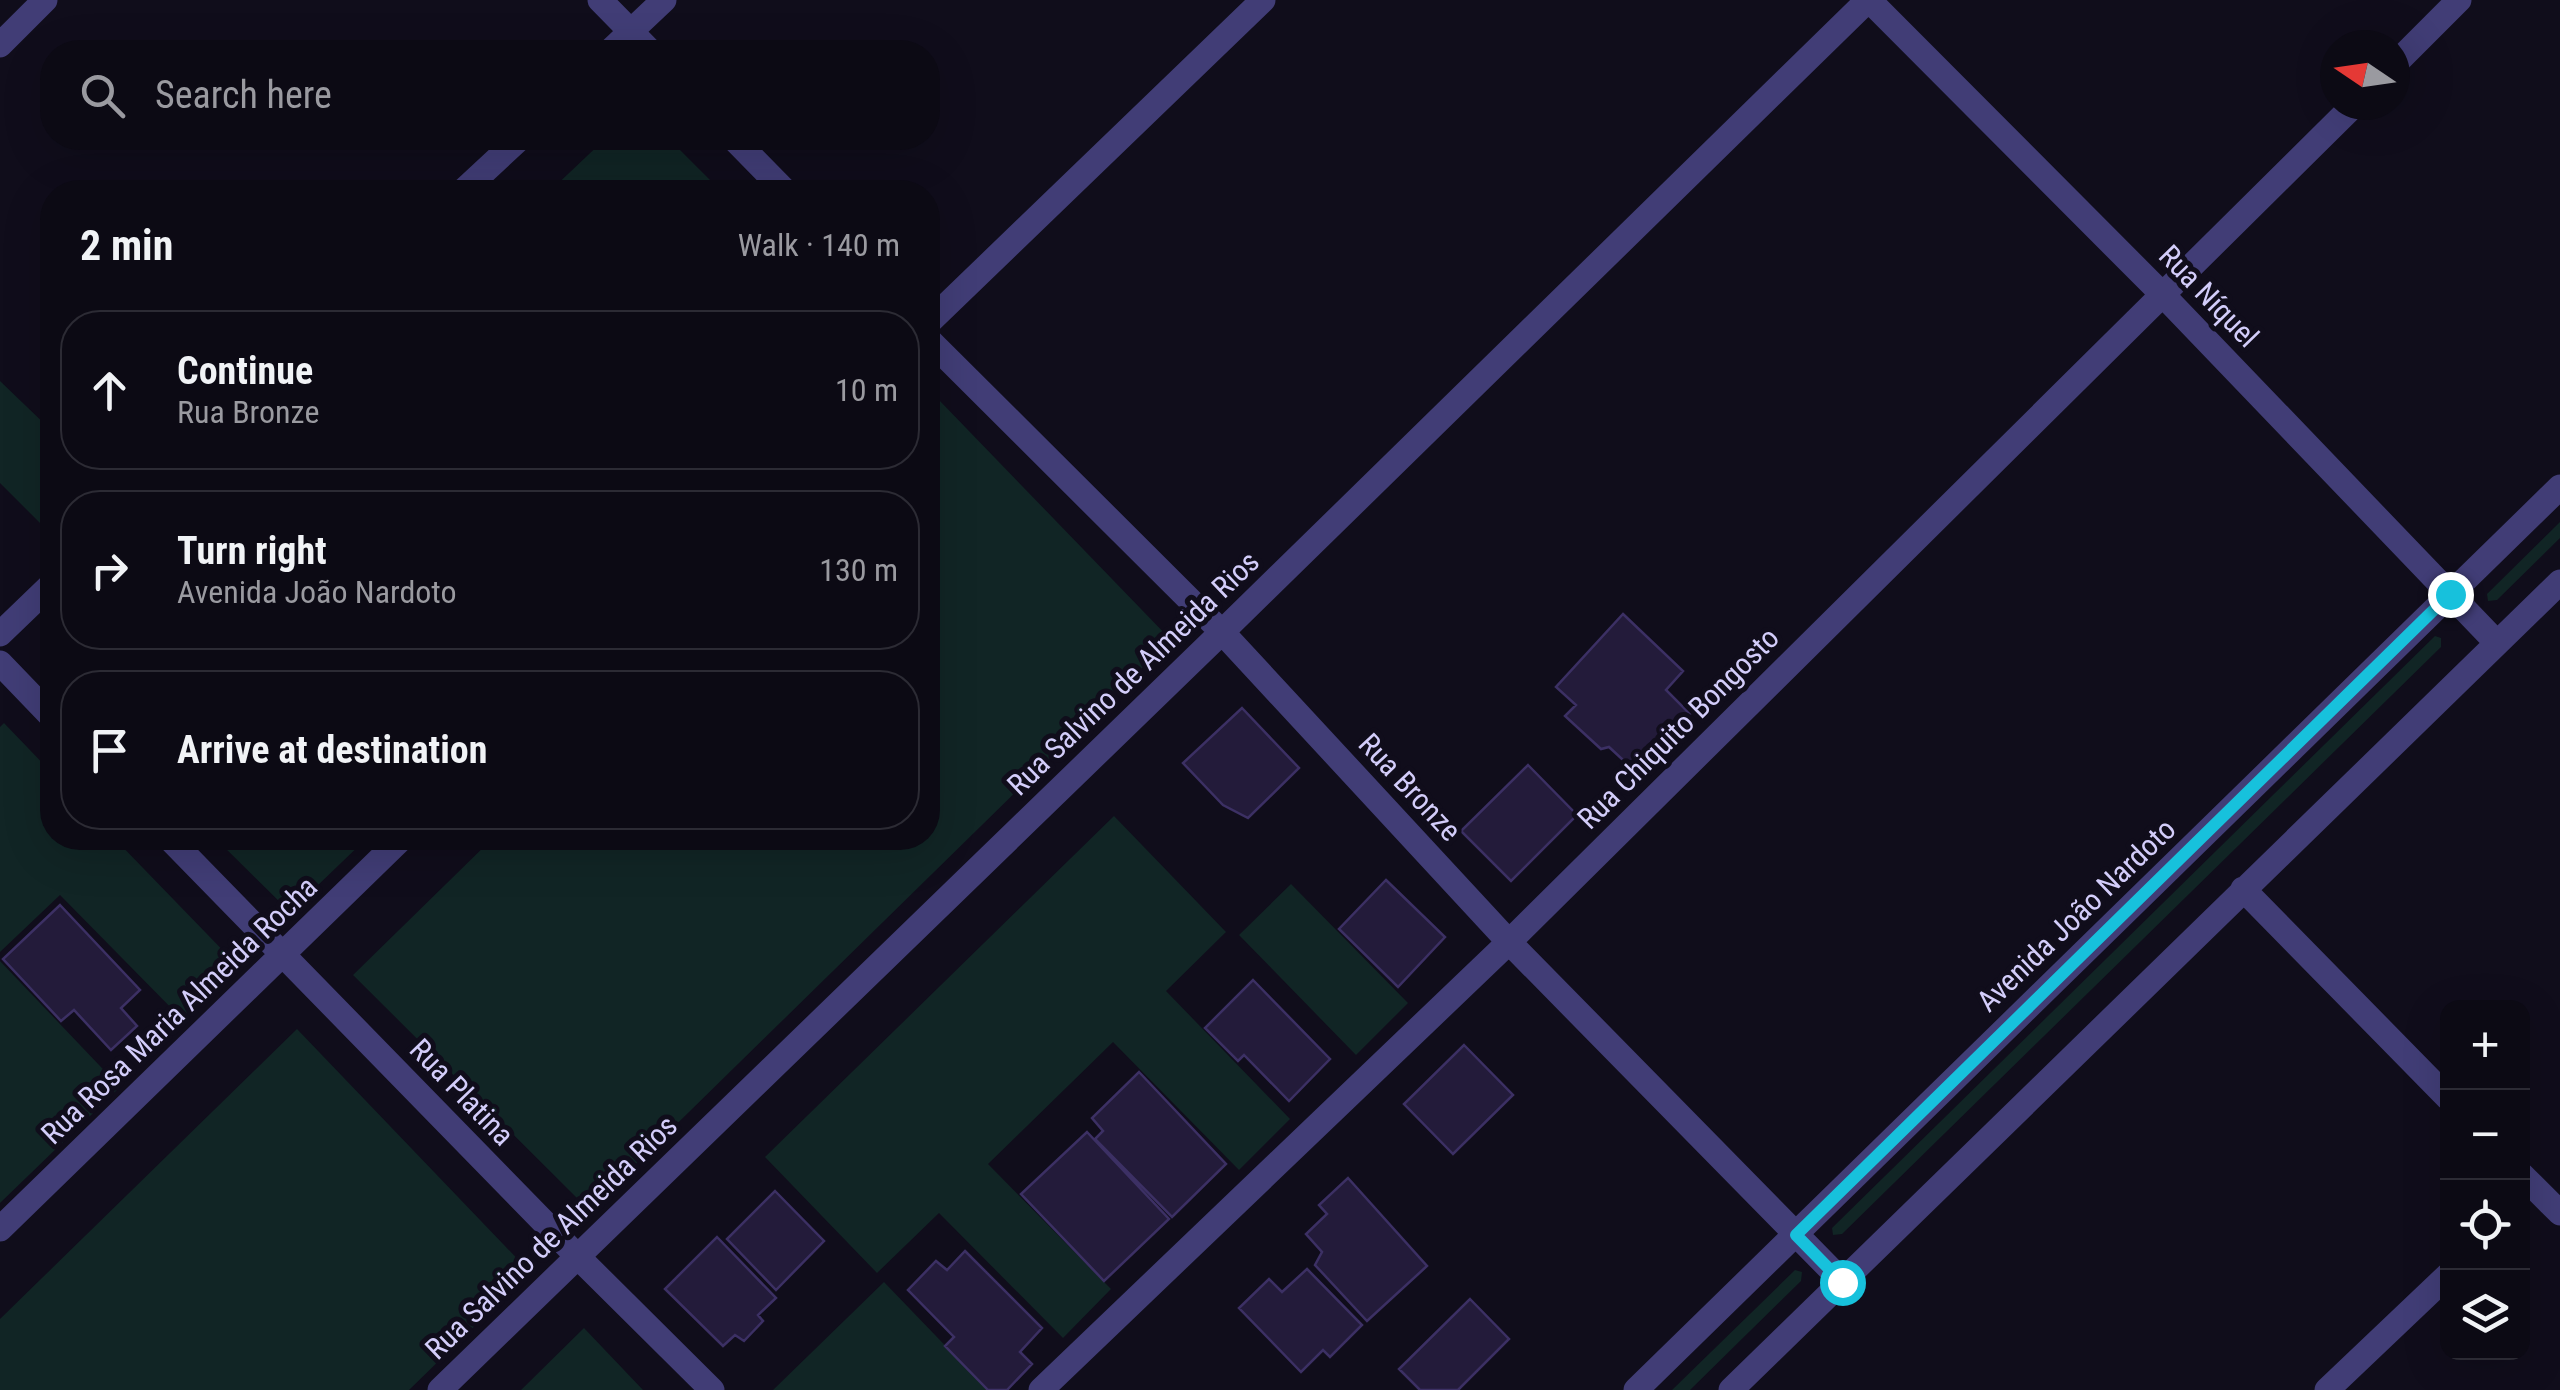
<!DOCTYPE html>
<html lang="en">
<head>
<meta charset="utf-8">
<style>
	:root { --surface:#0c0a14; --page:#15131d; --text:#f1f3f6; --muted:#9a9aa0; --line:#2c2b34 }
	body { margin:0; font-family:"Roboto Condensed",sans-serif; background:var(--page); color:var(--text) }
	.controls { position:absolute; right:30px; bottom:30px; display:grid; overflow:hidden; border-radius:20px; box-shadow:0 10px 40px #0002 }
	.controls button { width:90px; height:90px; display:grid; place-items:center; padding:0; border:0; border-bottom:2px solid var(--line); background:var(--surface); color:var(--text); font:50px sans-serif }
	.compass { position:absolute; left:2320px; top:30px; width:90px; height:90px; border-radius:50%; background:var(--surface); box-shadow:0 10px 40px #0002; rotate:283deg }
	.stop { position:absolute; width:30px; height:30px; margin:-22px; border:8px solid #17c1dc; border-radius:50%; background:#fff }
	.stop.end { background:#17c1dc; border-color:#fff; box-shadow:0 2px 10px #0008 }
	.list { margin:0; padding:0; list-style:none }
	h2 { display:flex; justify-content:space-between; align-items:center; height:130px; margin:0; padding:0 40px; font-size:42px }
	h2 small { font-size:32px; font-weight:400; color:var(--muted) }
	.list li { display:grid; grid-template-columns:65px 1fr auto; gap:30px; align-items:center; box-sizing:border-box; height:160px; margin:0 20px 20px; padding:0 20px; border:2px solid var(--line); border-radius:40px }
	.list b { display:block; font-size:38px; white-space:nowrap }
	.list p { margin:0; font-size:32px; white-space:nowrap; color:var(--muted) }
	.list em { font-size:32px; font-style:normal; color:var(--muted) }
	.icon { flex:none; width:55px; height:55px; fill:none; stroke:currentColor; stroke-width:2; stroke-linecap:round; stroke-linejoin:round }
	.map { position:relative; flex:none; width:2560px; height:1390px; overflow:hidden }
	.search { position:absolute; background:var(--surface); box-shadow:0 10px 40px #0002; left:40px; top:40px; width:900px; height:110px; display:flex; align-items:center; gap:25px; box-sizing:border-box; padding:0 35px; border-radius:40px; color:var(--muted); font-size:38px }
	.panel { position:absolute; background:var(--surface); box-shadow:0 10px 40px #0002; left:40px; top:180px; width:900px; height:670px; border-radius:40px }
	.map>svg:first-child { display:block }
	.green { fill:#112525 }
	.building { fill:#231b3a; stroke:#3c3064; stroke-width:2.5 }
	.lines { fill:none; stroke-linecap:round; stroke-linejoin:round }
	.minor { stroke:#413d76; stroke-width:25 }
	.route { stroke:#17c1dc; stroke-width:12 }
	.labels { text-anchor:middle; dominant-baseline:central; stroke-width:10; stroke-linejoin:round; paint-order:stroke }
	.street-label { font-size:30px; fill:#d3cdfa; stroke:#100d1b }
</style>
</head>
<body>
<div class="map">
<svg width="2560" height="1390" viewBox="0 0 2560 1390">
	<rect width="100%" height="100%" fill="#100d1b"/>
	<path class="green" d="M 606,138 L 668,138 L 722,192 L 549,192 Z
		M 0,381 L 52,431 L 52,535 L 0,483 Z
		M 939,400 L 1171,640 L 589,1210 L 353,975 L 493,838 L 928,838 L 928,412 Z
		M 2560,522 L 2560,538 L 2497,600 L 2488,601 L 2487,594 Z
		M 2435,636 L 2441,638 L 2441,647 L 1842,1234 L 1833,1235 L 1832,1228 Z
		M 4,723 L 52,773 L 52,838 L 114,838 L 237,965 L 182,1019 L 60,895 L 0,952 L 0,727 Z
		M 1114,816 L 1226,932 L 1166,991 L 1290,1119 L 1239,1170 L 1113,1042 L 988,1164 L 1111,1289 L 1063,1338 L 939,1213 L 877,1273 L 765,1157 Z
		M 215,838 L 367,838 L 290,912 Z
		M 1291,884 L 1408,1003 L 1356,1055 L 1239,935 Z
		M 0,961 L 120,1087 L 0,1203 Z
		M 297,1029 L 530,1272 L 409,1390 L 0,1390 L 0,1319 Z
		M 1795,1270 L 1802,1272 L 1801,1281 L 1690,1390 L 1672,1390 Z
		M 884,1282 L 988,1390 L 773,1390 Z
		M 584,1328 L 643,1390 L 521,1390 Z"/>
	<path class="building" d="M 1623,614 L 1683,671 L 1666,690 L 1690,714 L 1636,772 L 1609,747 L 1601,749 L 1565,716 L 1576,705 L 1556,687 Z
		M 1242,708 L 1299,768 L 1248,818 L 1223,805 L 1183,763 Z
		M 1528,765 L 1577,815 L 1511,881 L 1461,831 Z
		M 1386,880 L 1445,937 L 1398,987 L 1339,929 Z
		M 60,905 L 140,990 L 121,1008 L 137,1026 L 111,1050 L 74,1010 L 61,1021 L 3,959 Z
		M 1253,980 L 1330,1059 L 1289,1101 L 1244,1055 L 1238,1061 L 1205,1028 Z
		M 1464,1045 L 1513,1095 L 1453,1154 L 1404,1104 Z
		M 1139,1072 L 1226,1164 L 1172,1217 L 1095,1139 L 1103,1131 L 1092,1118 Z
		M 1087,1132 L 1169,1219 L 1104,1281 L 1021,1194 Z
		M 1348,1178 L 1427,1266 L 1367,1321 L 1315,1265 L 1322,1252 L 1306,1234 L 1327,1214 L 1319,1205 Z
		M 775,1191 L 824,1241 L 776,1290 L 727,1239 Z
		M 717,1237 L 776,1298 L 758,1315 L 763,1321 L 744,1341 L 735,1335 L 723,1346 L 665,1289 Z
		M 965,1251 L 1042,1328 L 1020,1352 L 1032,1364 L 1007,1390 L 988,1390 L 945,1346 L 954,1337 L 908,1290 L 936,1261 L 947,1270 Z
		M 1307,1269 L 1362,1325 L 1330,1357 L 1323,1350 L 1301,1372 L 1239,1308 L 1269,1279 L 1282,1292 Z
		M 1470,1299 L 1509,1339 L 1458,1390 L 1420,1390 L 1399,1369 Z"/>
	<g class="lines">
		<path class="minor" d="M 600,0 L 651,52
			M 1869,0 L 2163,295 L 2497,643
			M 0,45 L 45,0
			M 609,52 L 664,0
			M 2395,64 L 2459,0
			M 733,138 L 786,192
			M 462,192 L 520,138
			M 928,323 L 1263,0
			M 928,339 L 1222,632 L 1509,942 L 1842,1281
			M 0,634 L 52,584
			M 0,663 L 52,717
			M 169,838 L 577,1256 L 712,1390
			M 2243,889 L 2448,1098
			M 2522,1175 L 2560,1213
			M 0,1229 L 402,838
			M 440,1390 L 1222,632 L 1868,0
			M 1041,1390 L 1509,942 L 2354,105
			M 1636,1390 L 2560,487
			M 1731,1390 L 2560,582
			M 2327,1390 L 2448,1275"/>
	</g>
	<g class="lines">
		<path class="route" d="M 1842,1282 L 1796,1235 L 2450,594"/>
	</g>
	<g class="labels">
		<g class="street-label">
			<text transform="translate(2209 296) rotate(46)">Rua Níquel</text>
			<text transform="translate(1133 673) rotate(-44)">Rua Salvino de Almeida Rios</text>
			<text transform="translate(1678 728) rotate(-45)">Rua Chiquito Bongosto</text>
			<text transform="translate(1410 787) rotate(47)">Rua Bronze</text>
			<text transform="translate(2076 915) rotate(-44)">Avenida João Nardoto</text>
			<text transform="translate(179 1010) rotate(-44)">Rua Rosa Maria Almeida Rocha</text>
			<text transform="translate(462 1092) rotate(46)">Rua Platina</text>
			<text transform="translate(551 1237) rotate(-44)">Rua Salvino de Almeida Rios</text>
		</g>
	</g>
</svg>
<div class="controls">
<button>+</button>
<button>−</button>
<button><svg class="icon" aria-label="locate" viewBox="0 0 24 24"><circle cx="12" cy="12" r="6"/><path d="M12 2v4M12 18v4M2 12h4M18 12h4"/></svg></button>
<button><svg class="icon" aria-label="layers" viewBox="0 0 24 24"><path d="M12 4l9 5-9 5-9-5zM3 14l9 5 9-5"/></svg></button>
</div>
<svg class="compass" viewBox="-18 -18 36 36"><path d="M0-13l5 13h-10z" fill="#e53935"/><path d="M0 13l5-13h-10z" fill="#9a9aa0"/></svg>
<div class="stop" style="left:1842px;top:1282px"></div>
<div class="stop end" style="left:2450px;top:594px"></div>
<div class="search"><svg class="icon" aria-label="search" viewBox="0 0 24 24"><circle cx="10" cy="10" r="6"/><path d="M15 15l6 6"/></svg>Search here</div>
<section class="panel">
<h2>2 min<small>Walk · 140 m</small></h2>
<ul class="list">
<li><svg class="icon" aria-label="ahead" viewBox="0 0 24 24"><path d="M12 20V5M6 11l6-6 6 6"/></svg><div><b>Continue</b><p>Rua Bronze</p></div><em>10 m</em></li>
<li><svg class="icon" aria-label="right" viewBox="0 0 24 24"><path d="M7 20v-9h11M14 6l5 5-5 5"/></svg><div><b>Turn right</b><p>Avenida João Nardoto</p></div><em>130 m</em></li>
<li><svg class="icon" aria-label="arrive" viewBox="0 0 24 24"><path d="M6 21V4h12l-3 4 3 4H6"/></svg><div><b>Arrive at destination</b></div></li>
</ul>
</section>
</div>
</body>
</html>
